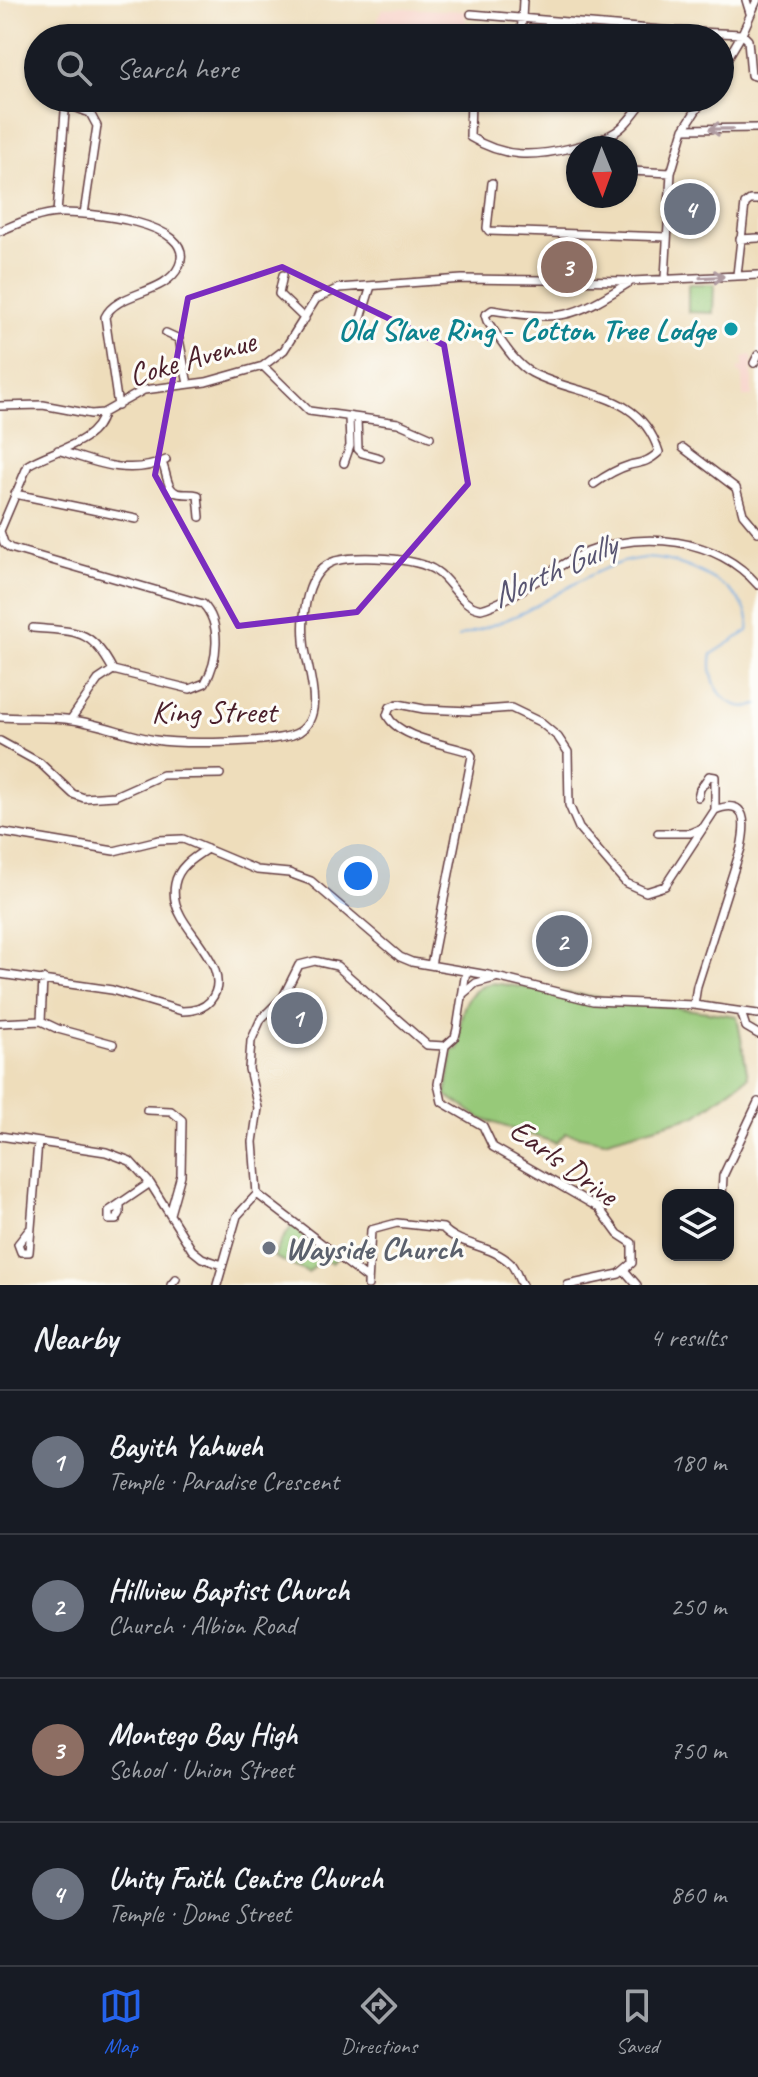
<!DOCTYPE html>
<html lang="en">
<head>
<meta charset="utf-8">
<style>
	:root { --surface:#171b24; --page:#20242c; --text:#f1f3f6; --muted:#9ea1a6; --line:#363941; --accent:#2563eb }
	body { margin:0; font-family:Caveat,sans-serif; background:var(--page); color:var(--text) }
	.controls { position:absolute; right:24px; bottom:24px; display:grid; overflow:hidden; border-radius:16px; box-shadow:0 2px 6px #0004 }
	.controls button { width:72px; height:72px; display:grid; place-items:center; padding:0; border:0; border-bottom:2px solid var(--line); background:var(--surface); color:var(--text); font:40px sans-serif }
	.compass { position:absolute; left:566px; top:136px; width:72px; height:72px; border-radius:50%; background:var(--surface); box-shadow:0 2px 6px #0004; rotate:179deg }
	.you { position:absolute; left:358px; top:876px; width:28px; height:28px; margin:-20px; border:6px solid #fff; border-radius:50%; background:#1a73e8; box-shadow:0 0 0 12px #1a73e833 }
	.badge { display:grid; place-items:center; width:52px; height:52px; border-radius:50%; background:var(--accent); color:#fff; font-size:26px; font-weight:700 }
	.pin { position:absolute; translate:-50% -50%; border:4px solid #fff; box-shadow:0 2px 8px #0006 }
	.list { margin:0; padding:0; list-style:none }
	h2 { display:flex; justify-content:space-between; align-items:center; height:104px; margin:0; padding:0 32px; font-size:34px }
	h2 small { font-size:26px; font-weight:400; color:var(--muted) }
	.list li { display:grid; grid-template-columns:52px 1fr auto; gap:24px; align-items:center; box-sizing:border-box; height:144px; padding:0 32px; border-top:2px solid var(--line) }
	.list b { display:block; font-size:30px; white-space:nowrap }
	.list p { margin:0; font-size:26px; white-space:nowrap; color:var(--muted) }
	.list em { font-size:26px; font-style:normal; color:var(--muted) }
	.icon { flex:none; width:44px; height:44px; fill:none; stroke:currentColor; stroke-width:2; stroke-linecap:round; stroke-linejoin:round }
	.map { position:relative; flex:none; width:758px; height:1285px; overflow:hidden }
	.search { position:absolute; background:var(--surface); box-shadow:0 2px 6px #0004; left:24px; right:24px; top:24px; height:88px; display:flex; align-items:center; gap:20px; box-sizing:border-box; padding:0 28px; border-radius:44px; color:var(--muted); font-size:30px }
	.sheet { height:680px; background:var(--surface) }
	nav { display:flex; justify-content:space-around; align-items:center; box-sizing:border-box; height:112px; border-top:2px solid var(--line); background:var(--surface); font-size:22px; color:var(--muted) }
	nav a { display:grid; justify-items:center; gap:4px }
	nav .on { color:var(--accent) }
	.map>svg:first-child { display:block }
	.built { fill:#f7d1c8 }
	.green { fill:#97c979; stroke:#707452; stroke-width:2 }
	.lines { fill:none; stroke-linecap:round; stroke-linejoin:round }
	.stream { stroke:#6ea6dd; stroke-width:2 }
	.minor-casing { stroke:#633c41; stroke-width:10 }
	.minor { stroke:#fff; stroke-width:7 }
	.oneway { stroke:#ae9aa0 }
	.marked { fill:none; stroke:#7b2cbf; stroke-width:6; stroke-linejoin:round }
	.culture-dot { fill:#0f9aa8; stroke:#fdfcf7; stroke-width:3 }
	.worship-dot { fill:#6b7280; stroke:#fdfcf7; stroke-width:3 }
	.labels { text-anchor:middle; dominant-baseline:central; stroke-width:6; stroke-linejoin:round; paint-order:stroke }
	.culture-label { font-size:32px; font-weight:bold; fill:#0d838f; stroke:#fdfcf7; text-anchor:end }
	.street-label { font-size:32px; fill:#4a1f2b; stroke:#fdfcf7 }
	.worship-label { font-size:32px; font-weight:bold; fill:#5b616d; stroke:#fdfcf7; text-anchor:start }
	.water-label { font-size:34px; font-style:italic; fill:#585572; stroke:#fdfcf7 }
</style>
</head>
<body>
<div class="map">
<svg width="758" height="1285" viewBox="0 0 758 1285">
	<rect width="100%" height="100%" fill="#fdfcf7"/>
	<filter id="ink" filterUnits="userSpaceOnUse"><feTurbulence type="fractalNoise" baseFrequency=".0125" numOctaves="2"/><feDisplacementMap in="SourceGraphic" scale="16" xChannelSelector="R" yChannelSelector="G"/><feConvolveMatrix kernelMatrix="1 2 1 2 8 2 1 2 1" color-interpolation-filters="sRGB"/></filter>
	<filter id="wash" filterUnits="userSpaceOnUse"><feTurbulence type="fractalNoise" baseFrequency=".006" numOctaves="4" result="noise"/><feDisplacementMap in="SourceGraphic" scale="32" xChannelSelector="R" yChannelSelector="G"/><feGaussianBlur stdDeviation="1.8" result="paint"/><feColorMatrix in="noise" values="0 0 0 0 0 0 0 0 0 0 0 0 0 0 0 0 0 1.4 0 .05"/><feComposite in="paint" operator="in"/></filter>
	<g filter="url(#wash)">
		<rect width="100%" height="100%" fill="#edb"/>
		<path class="built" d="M 402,8 L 466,11 L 465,38 L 375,38 L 378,19 L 383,9 Z
			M 272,29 L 335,38 L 271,38 Z
			M 752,355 L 752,397 L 743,397 L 742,373 L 738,372 L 738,368 L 743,368 L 743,357 Z"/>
		<path class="green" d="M 688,284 L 714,284 L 713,313 L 688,312 Z
			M 493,983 L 737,1016 L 748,1077 L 697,1115 L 604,1141 L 566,1133 L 556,1143 L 482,1119 L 446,1095 L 453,1050 L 459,1049 C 459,1020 461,989 493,983 Z
			M 293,1225 L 336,1259 L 332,1263 L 322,1260 L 308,1273 L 274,1257 L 281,1241 Z"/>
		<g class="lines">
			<path class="stream" d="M 458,637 C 481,629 504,622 526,611 C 562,593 598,565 637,559 C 664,555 702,570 724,586 C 739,597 751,612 748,631 L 712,654 C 706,682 726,715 758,705"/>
		</g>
	</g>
	<g filter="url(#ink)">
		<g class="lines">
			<defs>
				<path id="minor" d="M 746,0 L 750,13
					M 471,14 L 674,31 L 742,34 L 748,40 L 751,75 L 758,77
					M 521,38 L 523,0
					M 720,71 L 742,34 L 757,0
					M 471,98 L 470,137 C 504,158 533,157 571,148 C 584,145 600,141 612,134 C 626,127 636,110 646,98
					M 592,98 L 602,105 L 646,98
					M 684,129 L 758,128
					M 630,171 L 671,173
					M 492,183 L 487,228 L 489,231 L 667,237
					M 57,213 L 65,112 L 67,107 L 72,106 L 90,113 L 97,126 L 84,214
					M 0,231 C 19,223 38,214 59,213 C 84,212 199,221 179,266 C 166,295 117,291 105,317 L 118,406
					M 740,239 L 758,238
					M 283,275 L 279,294 L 305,319
					M 737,275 L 745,204 L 750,200 L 758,200
					M 665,278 L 671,173 L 684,129 L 704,98
					M 358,328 L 371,286
					M 166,333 L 179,339 L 188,384
					M 754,363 L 758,355
					M 263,366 L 309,411 L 398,423 L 430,437
					M 0,406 L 43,405 L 91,414 L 103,413 L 144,390 L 206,382 L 263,366 L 284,350 L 316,299 L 339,288 L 462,279 L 632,281 L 758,275
					M 357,418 L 358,449 L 362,453 L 380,458
					M 683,448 L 736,488 L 743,514 L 758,532
					M 58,450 C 94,462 129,477 166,460
					M 162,463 C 167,472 166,489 177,493 C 184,495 191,493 198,495 L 200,517
					M 344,463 L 350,446 L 349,417
					M 594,484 C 605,476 617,469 630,465 C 643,462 648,462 659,452 C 639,389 580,398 532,373 C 514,364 499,337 487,321 L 485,315 L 492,310 C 562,321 569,320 630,282
					M 15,494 L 136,519
					M 33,628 C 77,632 91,628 113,670
					M 0,717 C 24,719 49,716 73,720 C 101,724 127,735 155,740 C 180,744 280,744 299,732 C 328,713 305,667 304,640 C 302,615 306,570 335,561 C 357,555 416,557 436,571 C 452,581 460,606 481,609 C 513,601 553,566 585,553 C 643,530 716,537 758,585
					M 71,719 L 98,680 L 113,670 L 190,689 L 205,683 C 218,661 222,624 203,604 L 10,548 L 4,543 L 0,531 L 28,465 C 51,450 97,444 103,413
					M 0,741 L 40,763 L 73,794 L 84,798 L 115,796 L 162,775 L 220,774
					M 698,797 L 700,789 L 709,776 L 715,777 L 715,810
					M 0,832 L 114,851 L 159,840 L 183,839 L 257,870 L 289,873 L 311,881 L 400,957 L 412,962 L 488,975 L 593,1001 L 694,1005 L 758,1014
					M 658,833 L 690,833 L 702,828
					M 431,965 L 472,756 L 469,752 C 446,744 398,738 387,715 L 390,707 L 398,704 L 424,709 L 470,711 L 511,708 L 540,722 L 558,737 L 568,752 L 569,805 L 579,828 L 626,883 L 646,892 L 665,886 L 715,810 C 748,797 746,824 741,848 L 697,986 L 694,1005
					M 0,974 L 112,990 L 182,1011 C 193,1011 203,1009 210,1001 C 234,973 191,938 180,914 C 175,905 173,895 175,884 C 178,867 193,858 207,849
					M 464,993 L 476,983 L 495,978
					M 741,1012 L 746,1027 L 758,1034
					M 41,1021 L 58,1029 L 113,1044
					M 0,1023 L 41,1021 L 43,979
					M 445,1046 L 438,1084 L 442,1102 L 483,1126 L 493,1147 L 599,1208 L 618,1234 L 632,1243 L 632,1263 L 619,1274 L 568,1285
					M 445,1046 L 455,1037 L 457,1029 L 466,971
					M 147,1110 L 171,1111 L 182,1120 L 181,1175 L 170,1214
					M 0,1136 L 106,1152 L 130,1161 L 150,1183 L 192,1250 L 202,1258 L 222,1265
					M 722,1195 L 723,1176 L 758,1102
					M 120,1205 L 120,1213 L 116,1220 L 109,1220 L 109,1211 L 112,1209 L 150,1183
					M 29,1230 L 18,1244 L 21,1252 L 29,1252 L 38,1142
					M 624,1270 L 637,1285
					M 368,1279 L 257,1194 L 253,1142 L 258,1108 L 249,1069 L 251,1041 L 261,1019 L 283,997 L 299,965 L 315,961 L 337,966 L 427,1045 L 445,1046
					M 171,1285 L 176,1279
					M 217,1285 L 237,1216 L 257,1194
					M 368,1285 L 371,1230 L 397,1223 L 443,1228 C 457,1245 492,1245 510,1263 C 516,1269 518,1279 522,1285"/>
			</defs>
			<use href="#minor" class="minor-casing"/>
			<use href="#minor" class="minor"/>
		</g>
		<defs><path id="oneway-shaft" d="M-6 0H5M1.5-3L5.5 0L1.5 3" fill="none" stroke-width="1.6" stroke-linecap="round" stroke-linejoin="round" transform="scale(2)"/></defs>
		<g class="oneway">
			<use href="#oneway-shaft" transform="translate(721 129) rotate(179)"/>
			<use href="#oneway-shaft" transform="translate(712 277) rotate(-3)"/>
		</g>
	</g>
	<path class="marked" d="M 282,267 L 444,345 L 468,484 L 357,612 L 238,626 L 155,475 L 188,298 Z"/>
	<circle class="culture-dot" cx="731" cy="329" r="8"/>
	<circle class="worship-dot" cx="269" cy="1248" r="8"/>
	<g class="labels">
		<g class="culture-label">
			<text x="715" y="329">Old Slave Ring - Cotton Tree Lodge</text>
		</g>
		<g class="street-label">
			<text transform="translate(192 358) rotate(-16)">Coke Avenue</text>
			<text x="214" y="711">King Street</text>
			<text transform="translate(564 1162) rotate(36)">Earls Drive</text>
		</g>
		<g class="worship-label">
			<text x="285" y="1248">Wayside Church</text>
		</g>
		<g class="water-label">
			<text transform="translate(553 570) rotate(-24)">North Gully</text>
		</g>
	</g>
</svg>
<div class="controls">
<button><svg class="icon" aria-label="layers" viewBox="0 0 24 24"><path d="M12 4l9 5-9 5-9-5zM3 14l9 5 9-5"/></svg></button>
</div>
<svg class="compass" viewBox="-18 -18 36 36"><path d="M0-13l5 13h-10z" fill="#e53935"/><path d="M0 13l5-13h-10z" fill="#9ea1a6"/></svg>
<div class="you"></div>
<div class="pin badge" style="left:297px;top:1018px;background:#6b7280">1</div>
<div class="pin badge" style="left:562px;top:941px;background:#6b7280">2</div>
<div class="pin badge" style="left:567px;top:267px;background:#8d6e63">3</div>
<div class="pin badge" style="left:690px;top:209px;background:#6b7280">4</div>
<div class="search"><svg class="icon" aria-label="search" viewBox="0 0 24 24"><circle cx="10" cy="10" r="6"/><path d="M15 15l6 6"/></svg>Search here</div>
</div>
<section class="sheet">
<h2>Nearby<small>4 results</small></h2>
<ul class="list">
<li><span class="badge" style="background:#6b7280">1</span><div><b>Bayith Yahweh</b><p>Temple · Paradise Crescent</p></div><em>180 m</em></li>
<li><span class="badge" style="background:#6b7280">2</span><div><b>Hillview Baptist Church</b><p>Church · Albion Road</p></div><em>250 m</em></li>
<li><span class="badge" style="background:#8d6e63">3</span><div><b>Montego Bay High</b><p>School · Union Street</p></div><em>750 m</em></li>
<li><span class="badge" style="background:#6b7280">4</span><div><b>Unity Faith Centre Church</b><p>Temple · Dome Street</p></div><em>860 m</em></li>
</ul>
</section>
<nav>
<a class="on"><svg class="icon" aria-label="map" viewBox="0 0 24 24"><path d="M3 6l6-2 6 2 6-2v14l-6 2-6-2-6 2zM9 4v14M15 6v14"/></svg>Map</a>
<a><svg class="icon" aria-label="directions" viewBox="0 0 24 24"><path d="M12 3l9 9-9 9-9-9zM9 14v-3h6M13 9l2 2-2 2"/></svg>Directions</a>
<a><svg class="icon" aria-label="saved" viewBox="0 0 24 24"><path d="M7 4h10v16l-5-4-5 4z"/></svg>Saved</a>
</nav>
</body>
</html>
